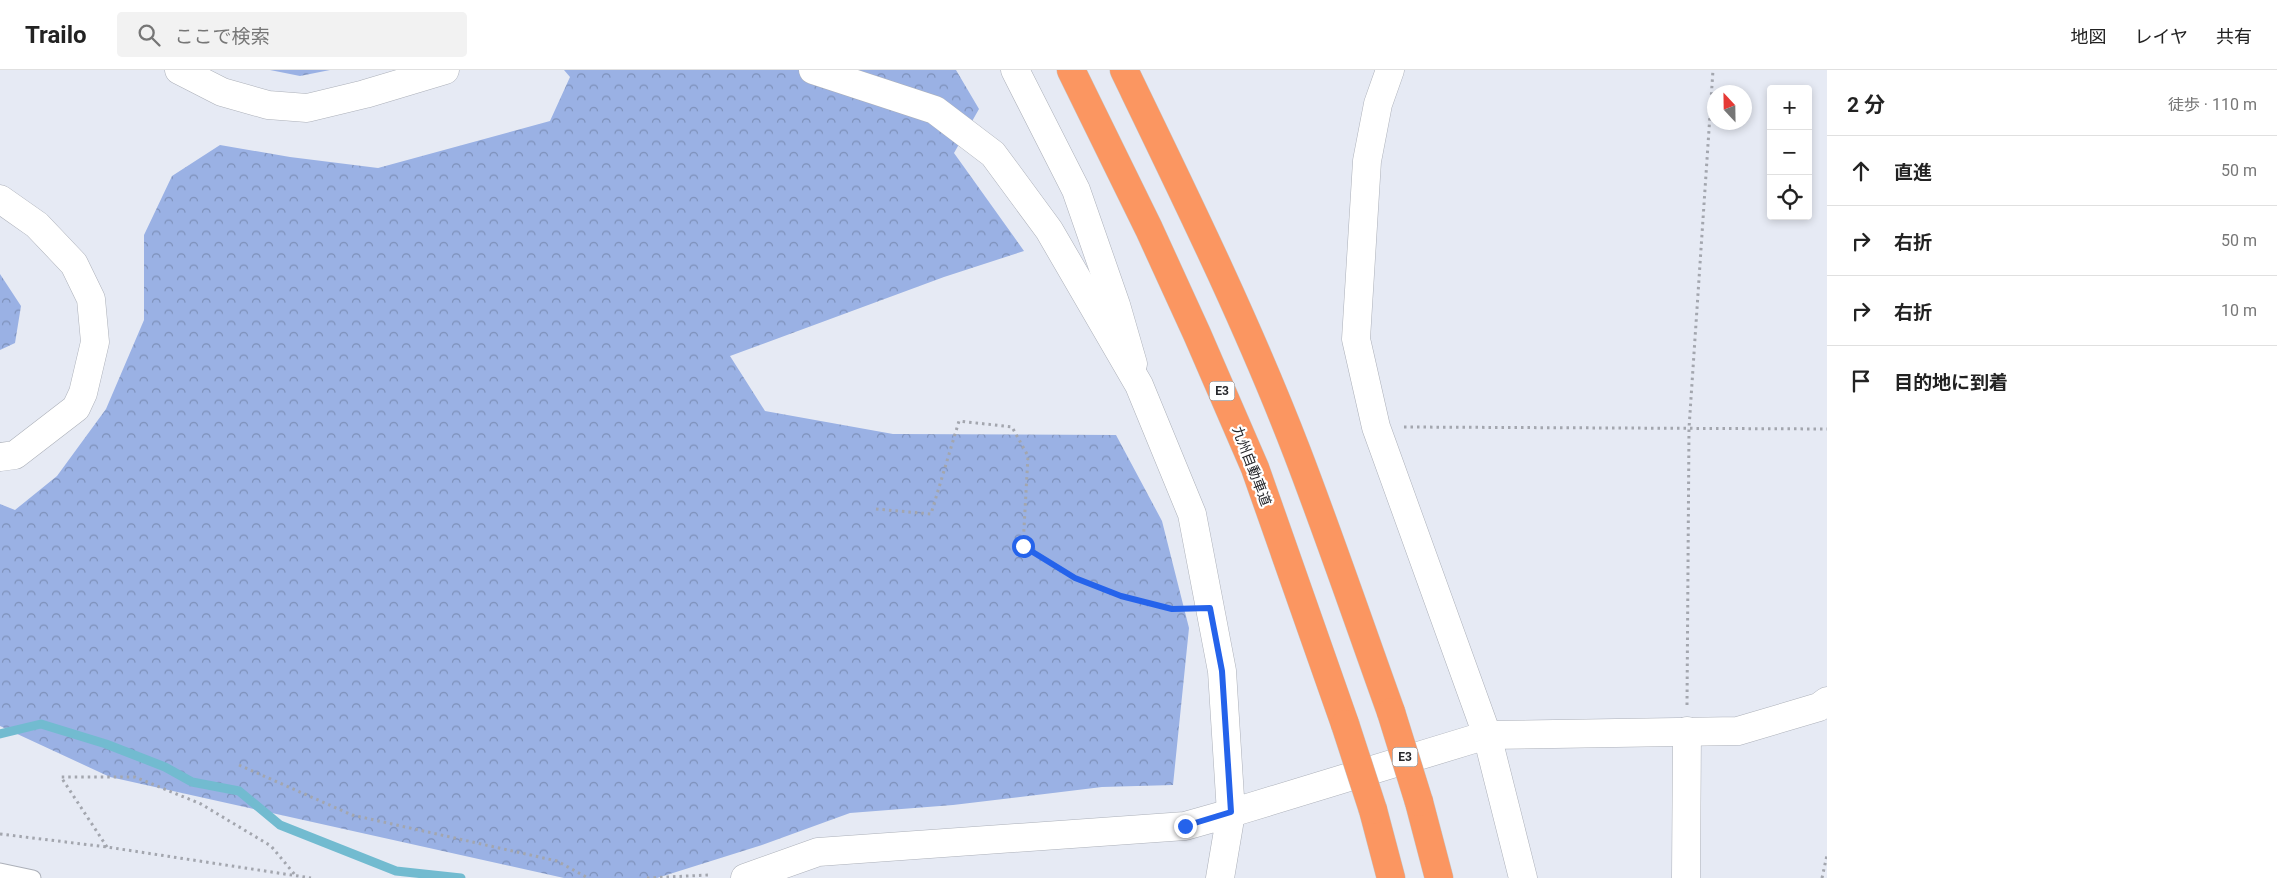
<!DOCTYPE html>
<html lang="ja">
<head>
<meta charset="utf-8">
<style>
	:root { --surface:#fff; --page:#f2f2f2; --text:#222; --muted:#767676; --line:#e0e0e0 }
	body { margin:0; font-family:Roboto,"Noto Sans JP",sans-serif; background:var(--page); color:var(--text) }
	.controls { position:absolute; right:15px; top:15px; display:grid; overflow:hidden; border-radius:5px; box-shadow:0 2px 8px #0003 }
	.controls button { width:45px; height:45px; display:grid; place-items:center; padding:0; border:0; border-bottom:1px solid var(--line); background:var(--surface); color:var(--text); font:25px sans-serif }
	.compass { position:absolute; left:1707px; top:15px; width:45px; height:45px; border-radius:50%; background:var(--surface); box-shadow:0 2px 8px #0003; rotate:338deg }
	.stop { position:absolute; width:15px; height:15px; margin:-11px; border:4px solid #2563eb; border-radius:50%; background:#fff }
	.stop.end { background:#2563eb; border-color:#fff; box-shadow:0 1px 5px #0008 }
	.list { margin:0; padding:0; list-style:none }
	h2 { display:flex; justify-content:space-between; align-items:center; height:65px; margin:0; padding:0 20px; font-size:21px }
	h2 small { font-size:16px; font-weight:400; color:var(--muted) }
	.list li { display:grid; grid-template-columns:32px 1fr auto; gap:15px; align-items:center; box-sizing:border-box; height:70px; padding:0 20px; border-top:1px solid var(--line) }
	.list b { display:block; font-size:19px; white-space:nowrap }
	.list em { font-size:16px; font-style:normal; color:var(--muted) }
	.icon { flex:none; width:28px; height:28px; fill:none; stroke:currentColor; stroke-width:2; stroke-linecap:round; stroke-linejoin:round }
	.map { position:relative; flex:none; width:1827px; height:808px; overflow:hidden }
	header { display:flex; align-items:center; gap:30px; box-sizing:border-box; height:70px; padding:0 25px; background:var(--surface); border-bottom:1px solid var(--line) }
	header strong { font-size:24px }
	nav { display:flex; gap:28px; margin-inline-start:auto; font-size:18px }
	.search { width:350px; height:45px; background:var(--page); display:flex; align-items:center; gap:12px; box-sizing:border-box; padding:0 18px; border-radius:5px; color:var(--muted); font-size:19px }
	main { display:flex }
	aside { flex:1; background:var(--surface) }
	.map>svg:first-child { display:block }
	.forest { fill:url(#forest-crowns) }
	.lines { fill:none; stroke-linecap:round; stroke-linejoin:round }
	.stream { stroke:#72bbd0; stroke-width:9 }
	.service-casing { stroke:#acb0b9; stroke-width:17 }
	.minor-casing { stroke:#acb0b9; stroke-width:29 }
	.tertiary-casing { stroke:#acb0b9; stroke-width:29 }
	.motorway-casing { stroke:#c6c7c8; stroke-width:29 }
	.path { stroke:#a3a6ae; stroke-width:3; stroke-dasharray:2.5 4; stroke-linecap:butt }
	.service { stroke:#fff; stroke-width:15 }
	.minor { stroke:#fff; stroke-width:28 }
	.tertiary { stroke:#fff; stroke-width:28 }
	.motorway { stroke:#fb9661; stroke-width:28 }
	.motorway-bridge-casing { stroke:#c6c7c8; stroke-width:29; stroke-linecap:butt }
	.motorway-bridge { stroke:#fb9661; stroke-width:28 }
	.route { stroke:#2563eb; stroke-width:6 }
	.labels { text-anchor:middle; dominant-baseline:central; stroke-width:4.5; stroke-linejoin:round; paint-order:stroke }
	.shield { fill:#fff; stroke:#66676a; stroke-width:1 }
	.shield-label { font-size:12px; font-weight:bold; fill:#25262a }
	.street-label { font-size:14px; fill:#25262a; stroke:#fff }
</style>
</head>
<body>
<header>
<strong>Trailo</strong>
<div class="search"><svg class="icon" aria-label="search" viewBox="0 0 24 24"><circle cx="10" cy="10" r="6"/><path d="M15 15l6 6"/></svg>ここで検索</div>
<nav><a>地図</a><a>レイヤ</a><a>共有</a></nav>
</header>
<main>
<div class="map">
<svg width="1827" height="808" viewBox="0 0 1827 808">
	<defs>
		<pattern id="forest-crowns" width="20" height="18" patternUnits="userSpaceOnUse" patternTransform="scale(1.25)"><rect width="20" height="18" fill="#9ab1e4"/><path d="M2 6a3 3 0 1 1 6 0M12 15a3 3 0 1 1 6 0" fill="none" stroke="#7d90b9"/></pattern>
	</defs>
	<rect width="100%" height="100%" fill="#e6eaf4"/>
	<path class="forest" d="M 270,0 L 330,0 L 300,6 Z
		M 564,0 L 956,0 L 979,39 L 954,83 L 1024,181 L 944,207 L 730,286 L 765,341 L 893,364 L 1116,365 L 1162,451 L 1189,558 L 1173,715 L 1102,717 L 953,735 L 850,743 L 762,775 L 657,808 L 564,808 L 110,707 L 0,656 L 0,434 L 15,440 L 57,406 L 106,339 L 144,250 L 144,165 L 172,106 L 220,75 L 290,87 L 378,98 L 550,51 L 570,7 Z
		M 0,204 L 21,236 L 15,273 L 0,280 Z"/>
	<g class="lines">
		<path class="stream" d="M 0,664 L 41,654 L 106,674 L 165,697 L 192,712 L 239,721 L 280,755 L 396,801 L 461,808"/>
		<defs>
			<path id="service" d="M 0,801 L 33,808"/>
			<path id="minor" d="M 1015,0 L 1076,120 L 1116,235 L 1133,294
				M 1390,0 L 1378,34 L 1367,91 L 1356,269 L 1376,357 L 1487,665 L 1523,808
				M 745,808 L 818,782 L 1185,756 L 1231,743 L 1220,808
				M 1686,808 L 1687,661"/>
			<path id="tertiary" d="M 179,0 L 222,22 L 268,35 L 307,38 L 365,24 L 445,0
				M 813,0 L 935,40 L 993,84 L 1049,160 L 1139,315 L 1192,444 L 1222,601 L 1231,743 L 1487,665 L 1738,661 L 1819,637 L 1827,631
				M 0,129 L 37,155 L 74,194 L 91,229 L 95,272 L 83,323 L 76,338 L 15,385 L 0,387"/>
			<path id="motorway" d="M 1071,0 L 1149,159 L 1197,264 L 1255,398 L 1345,654
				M 1124,0 C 1185,126 1247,252 1297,382 C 1330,468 1360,556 1391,642
				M 1419,732 L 1439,808
				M 1373,740 L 1391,808"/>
		</defs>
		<use href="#service" class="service-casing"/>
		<use href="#minor" class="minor-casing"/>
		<use href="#tertiary" class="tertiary-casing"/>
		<use href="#motorway" class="motorway-casing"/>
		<path class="path" d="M 1404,357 L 1827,359
			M 876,439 L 931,444 L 959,351 L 1012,357 L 1028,386 L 1023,476 L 1075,508 L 1121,526 L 1172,539 L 1182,539
			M 1687,635 L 1689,358 L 1713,0
			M 239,695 L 352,745 L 557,791 L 588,808
			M 0,764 L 107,777 L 311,808
			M 107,777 L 61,707 L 135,707 L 201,734 L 271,776 L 296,806
			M 647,808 L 708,805 L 710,808
			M 1822,808 L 1827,785"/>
		<use href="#service" class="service"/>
		<use href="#minor" class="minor"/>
		<use href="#tertiary" class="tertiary"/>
		<use href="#motorway" class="motorway"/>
		<defs>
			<path id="motorway-bridge" d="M 1391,642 L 1419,732
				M 1345,654 L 1373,740"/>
		</defs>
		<use href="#motorway-bridge" class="motorway-bridge-casing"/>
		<use href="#motorway-bridge" class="motorway-bridge"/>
	</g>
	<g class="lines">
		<path class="route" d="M 1023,476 L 1075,508 L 1121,526 L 1172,539 L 1210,538 L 1222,601 L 1231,742 L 1185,756"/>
	</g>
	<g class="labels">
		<g class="shield">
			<rect x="1209.5" y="311.5" width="25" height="19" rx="4"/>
			<rect x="1392.5" y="677.5" width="25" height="19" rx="4"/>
		</g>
		<g class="shield-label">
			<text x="1222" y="321">E3</text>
			<text x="1405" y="687">E3</text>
		</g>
		<g class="street-label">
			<text transform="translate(1252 396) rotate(69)">九州自動車道</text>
		</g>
	</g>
</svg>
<div class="controls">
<button>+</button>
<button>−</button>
<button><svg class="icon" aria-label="locate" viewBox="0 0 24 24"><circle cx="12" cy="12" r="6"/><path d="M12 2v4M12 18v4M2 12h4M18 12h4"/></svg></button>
</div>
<svg class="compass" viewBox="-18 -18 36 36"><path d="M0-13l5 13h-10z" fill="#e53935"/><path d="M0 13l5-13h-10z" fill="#767676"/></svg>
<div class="stop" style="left:1023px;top:476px"></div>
<div class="stop end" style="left:1185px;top:756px"></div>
</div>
<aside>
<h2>2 分<small>徒歩 · 110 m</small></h2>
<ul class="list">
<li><svg class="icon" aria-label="ahead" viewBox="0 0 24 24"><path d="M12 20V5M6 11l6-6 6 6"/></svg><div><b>直進</b></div><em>50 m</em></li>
<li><svg class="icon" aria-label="right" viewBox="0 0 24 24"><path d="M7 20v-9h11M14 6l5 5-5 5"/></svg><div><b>右折</b></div><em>50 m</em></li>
<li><svg class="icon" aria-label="right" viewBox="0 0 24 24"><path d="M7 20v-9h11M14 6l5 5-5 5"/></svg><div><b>右折</b></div><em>10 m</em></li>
<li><svg class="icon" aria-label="arrive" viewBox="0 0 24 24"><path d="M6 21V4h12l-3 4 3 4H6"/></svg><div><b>目的地に到着</b></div></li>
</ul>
</aside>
</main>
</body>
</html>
